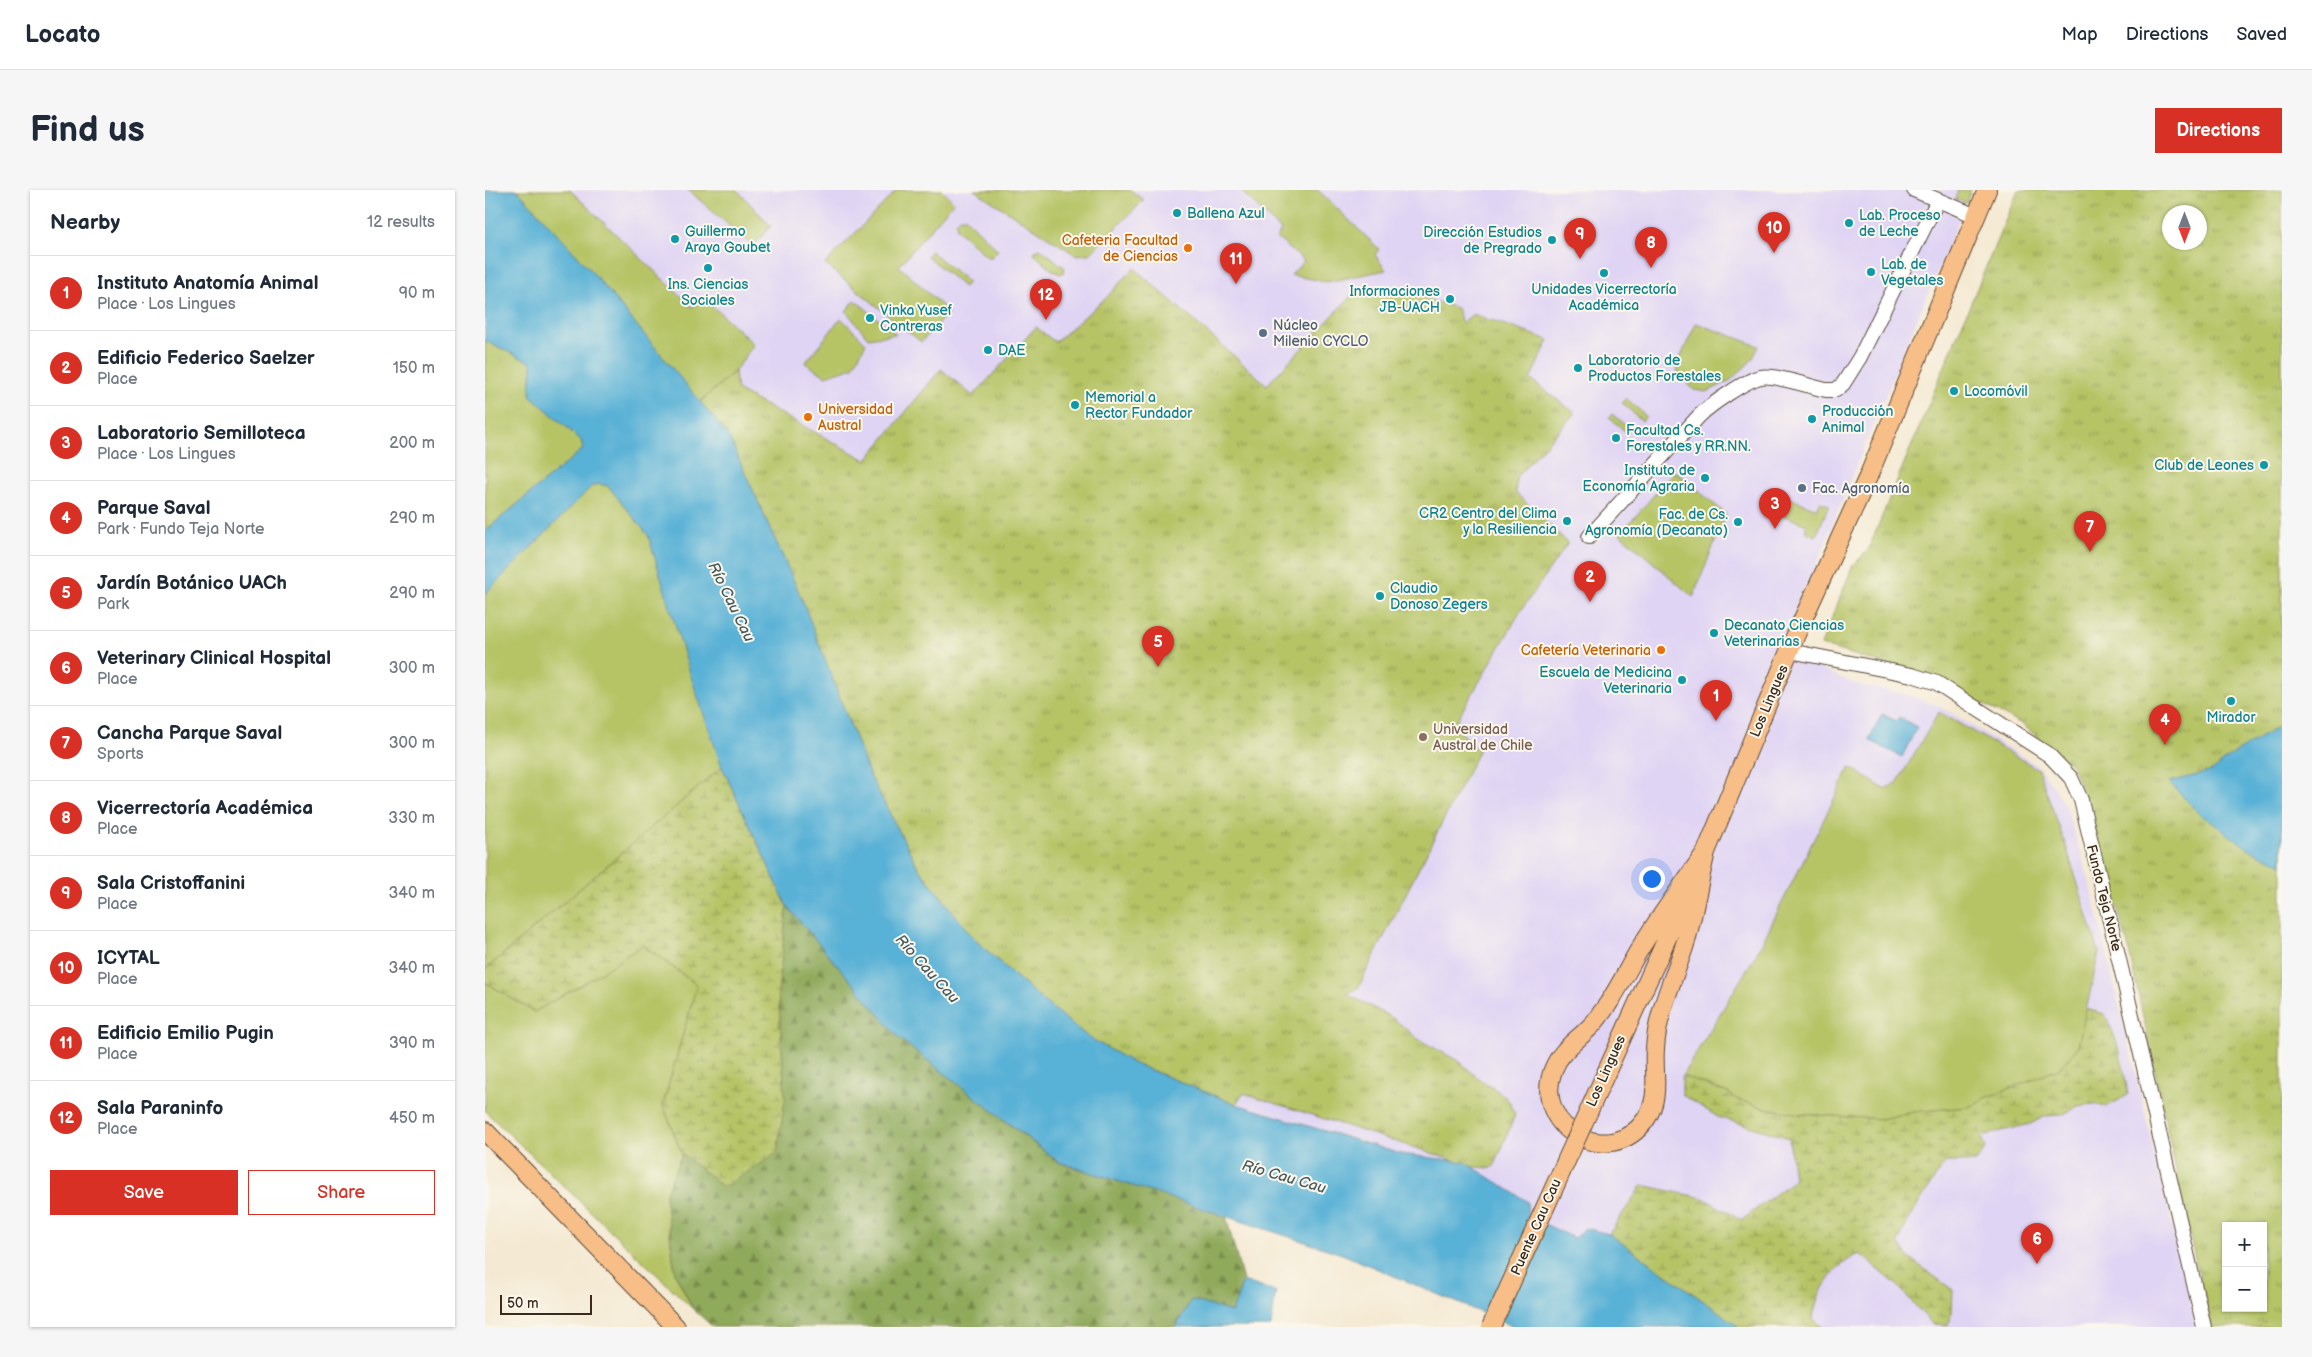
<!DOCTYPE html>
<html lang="en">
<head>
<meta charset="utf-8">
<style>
	:root { --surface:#fff; --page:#f6f6f7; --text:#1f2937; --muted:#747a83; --line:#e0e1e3; --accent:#d93025 }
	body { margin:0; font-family:"Balsamiq Sans",sans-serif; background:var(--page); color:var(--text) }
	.controls { position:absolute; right:15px; bottom:15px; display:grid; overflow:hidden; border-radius:0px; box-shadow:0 1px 4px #0004 }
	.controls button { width:45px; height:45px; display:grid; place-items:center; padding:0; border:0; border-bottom:1px solid var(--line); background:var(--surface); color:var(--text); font:25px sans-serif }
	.compass { position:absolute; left:1677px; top:15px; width:45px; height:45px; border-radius:50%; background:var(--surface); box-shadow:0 1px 4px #0004; rotate:180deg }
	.scale { position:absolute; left:15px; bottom:12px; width:92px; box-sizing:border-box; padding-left:5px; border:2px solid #3b2a1e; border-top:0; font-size:14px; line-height:18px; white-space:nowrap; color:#3b2a1e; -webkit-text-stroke:4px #fbf7ec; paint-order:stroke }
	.you { position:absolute; left:1166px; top:688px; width:18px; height:18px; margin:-12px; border:4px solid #fff; border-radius:50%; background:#1a73e8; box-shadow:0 0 0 8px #1a73e833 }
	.badge { display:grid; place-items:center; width:32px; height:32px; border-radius:50%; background:var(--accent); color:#fff; font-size:16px; font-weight:700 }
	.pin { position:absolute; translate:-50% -41px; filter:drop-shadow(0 1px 2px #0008) }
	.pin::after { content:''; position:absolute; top:26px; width:18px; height:15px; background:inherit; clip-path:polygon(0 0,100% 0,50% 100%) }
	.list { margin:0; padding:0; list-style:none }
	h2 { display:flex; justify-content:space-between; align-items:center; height:65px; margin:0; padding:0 20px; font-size:21px }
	h2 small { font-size:16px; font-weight:400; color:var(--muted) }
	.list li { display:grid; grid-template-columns:32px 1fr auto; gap:15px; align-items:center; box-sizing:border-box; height:75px; padding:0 20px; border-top:1px solid var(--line) }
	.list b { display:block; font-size:19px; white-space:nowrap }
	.list p { margin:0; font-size:16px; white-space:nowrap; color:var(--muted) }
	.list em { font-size:16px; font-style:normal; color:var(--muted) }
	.actions { display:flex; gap:10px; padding:15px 20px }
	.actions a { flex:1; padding:11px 0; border:1px solid var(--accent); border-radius:0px; text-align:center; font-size:18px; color:var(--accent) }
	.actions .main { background:var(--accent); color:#fff }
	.map { position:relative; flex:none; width:1797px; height:1137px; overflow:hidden; border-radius:0px }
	header { display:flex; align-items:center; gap:30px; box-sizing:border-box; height:70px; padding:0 25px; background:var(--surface); border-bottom:1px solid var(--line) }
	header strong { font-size:24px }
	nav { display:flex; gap:28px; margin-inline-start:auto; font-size:18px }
	.intro { display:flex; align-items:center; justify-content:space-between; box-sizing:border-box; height:120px; padding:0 30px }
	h1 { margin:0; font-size:35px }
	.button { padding:12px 22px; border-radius:0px; background:var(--accent); color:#fff; font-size:18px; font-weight:700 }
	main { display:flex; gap:30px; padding:0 30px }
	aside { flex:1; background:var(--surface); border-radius:0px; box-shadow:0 1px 4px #0004 }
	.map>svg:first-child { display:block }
	.built { fill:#e0d4f4 }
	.green { fill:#b6c466; stroke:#787742 }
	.forest { fill:url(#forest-firs); stroke:#666a3c }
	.wetland { fill:url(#wetland-marsh); stroke:#787742 }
	.park { fill:url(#park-tufts); stroke:#787742; fill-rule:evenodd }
	.water { fill:#59b1d6; stroke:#4a6e7a }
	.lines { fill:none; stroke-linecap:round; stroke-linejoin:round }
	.minor-casing { stroke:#574739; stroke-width:16 }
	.major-casing { stroke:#574739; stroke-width:20 }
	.minor { stroke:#fff; stroke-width:14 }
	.major { stroke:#f7be88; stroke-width:18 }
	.major-bridge-casing { stroke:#574739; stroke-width:20; stroke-linecap:butt }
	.major-bridge { stroke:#f7be88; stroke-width:18 }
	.culture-dot { fill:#0f9aa8; stroke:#fbf7ec; stroke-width:2 }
	.food-dot { fill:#e8710a; stroke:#fbf7ec; stroke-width:2 }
	.service-dot { fill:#5c6f8a; stroke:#fbf7ec; stroke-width:2 }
	.education-dot { fill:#8d6e63; stroke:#fbf7ec; stroke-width:2 }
	.labels { text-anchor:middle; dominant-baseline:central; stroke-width:4; stroke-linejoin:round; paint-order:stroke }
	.culture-label { font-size:14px; fill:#0d838f; stroke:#fbf7ec; text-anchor:start }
	.food-label { font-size:14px; fill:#c56008; stroke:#fbf7ec; text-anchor:end }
	.service-label { font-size:14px; fill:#4e5e75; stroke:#fbf7ec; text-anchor:start }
	.street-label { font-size:14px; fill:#3b2a1e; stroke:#fbf7ec }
	.education-label { font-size:14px; fill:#785e54; stroke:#fbf7ec; text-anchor:start }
	.water-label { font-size:15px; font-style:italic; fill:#46595e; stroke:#fbf7ec }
</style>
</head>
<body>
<header>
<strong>Locato</strong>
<nav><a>Map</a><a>Directions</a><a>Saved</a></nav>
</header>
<div class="intro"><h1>Find us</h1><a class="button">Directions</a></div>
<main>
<aside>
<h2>Nearby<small>12 results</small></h2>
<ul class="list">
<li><span class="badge">1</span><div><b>Instituto Anatomía Animal</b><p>Place · Los Lingues</p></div><em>90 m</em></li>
<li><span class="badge">2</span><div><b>Edificio Federico Saelzer</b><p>Place</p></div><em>150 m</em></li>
<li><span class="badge">3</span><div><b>Laboratorio Semilloteca</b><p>Place · Los Lingues</p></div><em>200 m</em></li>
<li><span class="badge">4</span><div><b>Parque Saval</b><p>Park · Fundo Teja Norte</p></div><em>290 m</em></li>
<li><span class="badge">5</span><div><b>Jardín Botánico UACh</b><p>Park</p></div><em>290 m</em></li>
<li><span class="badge">6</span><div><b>Veterinary Clinical Hospital</b><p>Place</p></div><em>300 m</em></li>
<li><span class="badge">7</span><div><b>Cancha Parque Saval</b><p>Sports</p></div><em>300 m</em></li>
<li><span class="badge">8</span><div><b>Vicerrectoría Académica</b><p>Place</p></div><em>330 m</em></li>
<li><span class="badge">9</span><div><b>Sala Cristoffanini</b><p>Place</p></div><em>340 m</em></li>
<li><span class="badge">10</span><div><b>ICYTAL</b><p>Place</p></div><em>340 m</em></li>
<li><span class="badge">11</span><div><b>Edificio Emilio Pugin</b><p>Place</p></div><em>390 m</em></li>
<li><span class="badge">12</span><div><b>Sala Paraninfo</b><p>Place</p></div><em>450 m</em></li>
</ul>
<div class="actions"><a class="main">Save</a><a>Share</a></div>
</aside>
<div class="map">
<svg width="1797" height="1137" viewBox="0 0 1797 1137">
	<defs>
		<pattern id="forest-firs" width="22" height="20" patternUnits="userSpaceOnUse" patternTransform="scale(1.25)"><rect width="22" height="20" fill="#90aa5b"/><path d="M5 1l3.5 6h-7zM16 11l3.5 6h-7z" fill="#778b4b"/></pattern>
		<pattern id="wetland-marsh" width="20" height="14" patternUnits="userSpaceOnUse" patternTransform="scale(1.25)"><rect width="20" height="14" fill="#b6c466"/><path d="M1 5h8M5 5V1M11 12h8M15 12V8" fill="none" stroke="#959f53"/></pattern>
		<pattern id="park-tufts" width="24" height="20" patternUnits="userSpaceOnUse" patternTransform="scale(1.25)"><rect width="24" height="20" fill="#b6c466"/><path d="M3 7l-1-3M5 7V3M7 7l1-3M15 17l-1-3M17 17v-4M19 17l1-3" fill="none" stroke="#959f53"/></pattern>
	</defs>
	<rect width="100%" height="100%" fill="#fbf7ec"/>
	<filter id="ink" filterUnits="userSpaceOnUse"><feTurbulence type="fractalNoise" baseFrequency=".02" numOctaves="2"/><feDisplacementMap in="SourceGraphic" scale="10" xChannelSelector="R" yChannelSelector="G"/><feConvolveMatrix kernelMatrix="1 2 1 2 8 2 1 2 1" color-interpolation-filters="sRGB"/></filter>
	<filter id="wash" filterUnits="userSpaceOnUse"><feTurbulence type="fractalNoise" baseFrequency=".0096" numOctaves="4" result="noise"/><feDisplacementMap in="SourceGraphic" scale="20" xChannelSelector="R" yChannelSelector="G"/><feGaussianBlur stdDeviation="1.12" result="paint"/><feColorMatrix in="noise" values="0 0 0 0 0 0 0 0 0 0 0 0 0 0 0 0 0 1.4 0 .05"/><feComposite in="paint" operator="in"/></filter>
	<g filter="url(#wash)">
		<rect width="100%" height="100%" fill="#f4e9d2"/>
		<path class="built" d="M 31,0 L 1486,0 L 1369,281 L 1300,455 L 1305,461 L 1322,472 L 1367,493 L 1421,504 L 1458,518 L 1553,576 L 1571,600 L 1581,617 L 1605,693 L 1711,1137 L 1255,1137 L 1089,1048 L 1043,1026 L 980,972 L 916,964 L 751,914 L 650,874 L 384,584 L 316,407 L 243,245 Z"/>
		<path class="green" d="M 31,0 L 85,0 L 207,117 L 220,109 L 269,154 L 250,181 L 215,212 L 109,84 Z
			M 203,0 L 252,0 L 286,36 L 268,56 Z
			M 412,0 L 457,0 L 469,12 L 414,76 L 464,122 L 436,152 L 340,74 Z
			M 489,0 L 645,0 L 659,10 L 605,64 L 591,65 Z
			M 755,0 L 833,0 L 894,59 L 890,65 L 901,80 L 842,92 L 806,85 L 819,71 L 792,48 L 796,40 Z
			M 1471,0 L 1486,0 L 1481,13 L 1470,9 L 1473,1 Z
			M 475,28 L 481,28 L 512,59 L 512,62 L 507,67 L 502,67 L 472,39 L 471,32 Z
			M 555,58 L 580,78 L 579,82 L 575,84 L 566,79 L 550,65 L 549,62 Z
			M 446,61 L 483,92 L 479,97 L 442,66 Z
			M 370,110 L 411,144 L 383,148 L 361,121 Z
			M 356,128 L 381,153 L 368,177 L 341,186 L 320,173 Z
			M 1211,133 L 1274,156 L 1267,170 L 1246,190 L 1222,202 L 1209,200 L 1193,183 L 1192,175 Z
			M 0,151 L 47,173 L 45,205 L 96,250 L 98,259 L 0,341 Z
			M 1141,208 L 1161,226 L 1157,231 L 1137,213 Z
			M 1127,224 L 1145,239 L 1142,243 L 1124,227 Z
			M 1190,281 L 1241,324 L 1208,407 L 1135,344 Z
			M 114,294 L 123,296 L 163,345 L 237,577 L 0,780 L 0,404 L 107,296 Z
			M 1284,300 L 1332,319 L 1335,312 L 1344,315 L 1331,346 L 1320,341 L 1322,335 L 1277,317 Z
			M 1454,522 L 1553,579 L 1581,656 L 1614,762 L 1593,857 L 1574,879 L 1498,909 L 1484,917 L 1428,922 L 1396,929 L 1316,924 L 1284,919 L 1253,910 L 1243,903 L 1197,886 L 1272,763 L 1365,577 L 1399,599 L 1412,593 Z
			M 157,755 L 212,795 L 178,915 L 197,964 L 180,1005 L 190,1083 L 208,1119 L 0,921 L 0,792 L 49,822 L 106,789 Z"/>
		<path class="forest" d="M 302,716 L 415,849 L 573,972 L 741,1026 L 758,1091 L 747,1122 L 706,1110 L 691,1137 L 228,1137 L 208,1119 L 190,1083 L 180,1005 L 197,964 L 239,997 L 300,909 L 293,802 Z"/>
		<path class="wetland" d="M 237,577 L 302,716 L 293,802 L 300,909 L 292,963 L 239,997 L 197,964 L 178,915 L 212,795 L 158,755 L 106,789 L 49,822 L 0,792 L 0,780 Z
			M 1601,819 L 1620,824 C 1633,850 1639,876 1643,905 L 1621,917 L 1608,914 L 1593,916 L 1577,925 L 1561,926 L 1545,934 L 1497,946 L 1501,959 L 1490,972 L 1460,972 C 1444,998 1424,1025 1413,1053 L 1423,1067 L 1468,1100 L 1467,1122 L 1463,1135 L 1447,1134 L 1412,1095 L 1375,1064 C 1349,1074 1331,1102 1328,1129 L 1338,1137 L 1255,1137 L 1124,1044 L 1157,995 L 1218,1008 L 1257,1030 L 1309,990 L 1304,948 L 1233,927 L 1197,905 L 1197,886 L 1243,903 L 1253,910 L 1284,919 L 1316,924 L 1396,929 L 1428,922 L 1484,917 L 1498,909 L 1574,879 L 1593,857 Z"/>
		<path class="park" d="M 1533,0 L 1797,0 L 1797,1137 L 1727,1137 L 1710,1069 L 1643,756 L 1605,621 L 1587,576 L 1537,534 L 1448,489 L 1336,455 L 1368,375 L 1383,360 ZM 1684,22 L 1714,22 L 1714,52 L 1684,52 ZM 1741,1036 L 1778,1036 L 1778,1118 L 1741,1118 Z
			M 649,78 L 782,195 L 867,105 L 926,104 L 972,118 L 977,133 L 988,124 L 1064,150 L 1045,189 L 1090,223 L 1031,287 L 1031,303 L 1083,353 L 1037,419 L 969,535 L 994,560 L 873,798 L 862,804 L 908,828 L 933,849 L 975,872 L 994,889 L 1017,904 L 1025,912 L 1030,925 L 1010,975 L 1006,978 L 990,977 L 758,903 L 751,914 L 650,874 L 603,847 L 557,810 L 490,750 L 434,679 L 384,584 L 316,407 L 243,245 L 215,212 L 250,181 L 252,200 L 381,270 L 456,179 L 488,206 L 551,137 L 570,152 L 621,108 Z"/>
		<path class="water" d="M 0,0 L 31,0 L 34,2 L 109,84 L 243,245 L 316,407 L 384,584 L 434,679 L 490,750 L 557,810 L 603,847 L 650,874 L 751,914 L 916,964 L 980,972 L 1042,1011 L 1043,1026 L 1089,1048 L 1100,1038 L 1124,1044 L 1255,1137 L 1030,1137 L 857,1064 L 574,972 L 415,849 L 302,716 L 237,577 L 208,493 L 163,345 L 123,296 L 114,294 L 107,296 L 0,404 L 0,341 L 98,259 L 96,250 L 45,205 L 47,173 L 0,151 Z
			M 1397,524 L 1411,531 L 1414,527 L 1432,537 L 1417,567 L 1384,550 Z
			M 1797,534 L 1797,674 L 1764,659 L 1715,624 L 1684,592 L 1727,581 L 1744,567 Z
			M 758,1091 L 791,1102 L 786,1137 L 691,1137 L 706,1110 L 747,1122 Z"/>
	</g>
	<g filter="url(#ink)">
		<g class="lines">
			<defs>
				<path id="minor" d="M 1429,0 L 1491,26
					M 1104,347 L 1214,226 C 1224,216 1262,189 1276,187 C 1288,184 1327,197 1341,200 L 1351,200 L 1358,194 L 1375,167 L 1453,10
					M 1305,461 L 1427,485 L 1452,493 L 1564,565 L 1586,588 L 1596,610 L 1630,752 L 1719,1137"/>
				<path id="major" d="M 1221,662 C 1214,691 1209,722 1201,751 C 1190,787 1172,821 1170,859 C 1168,884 1176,907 1161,929 C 1126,981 1046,939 1068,880 C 1075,861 1090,852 1104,838 C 1111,832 1117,822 1123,814 C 1136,795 1146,772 1159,752 C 1178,722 1200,692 1221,662 Z
					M 1097,936 L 1221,662 L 1312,442 L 1383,287 L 1502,0
					M 0,941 L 191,1137"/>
			</defs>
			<use href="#minor" class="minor-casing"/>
			<use href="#major" class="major-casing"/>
			<use href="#minor" class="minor"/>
			<use href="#major" class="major"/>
			<defs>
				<path id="major-bridge" d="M 1006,1137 L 1097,936"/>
			</defs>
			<use href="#major-bridge" class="major-bridge-casing"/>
			<use href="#major-bridge" class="major-bridge"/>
		</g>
	</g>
	<g class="culture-dot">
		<circle cx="692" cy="23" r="5"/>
		<circle cx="1364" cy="33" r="5"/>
		<circle cx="190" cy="49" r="5"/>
		<circle cx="1067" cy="50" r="5"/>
		<circle cx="223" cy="78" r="5"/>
		<circle cx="1386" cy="82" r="5"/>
		<circle cx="1119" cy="83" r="5"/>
		<circle cx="965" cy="109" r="5"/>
		<circle cx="385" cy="128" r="5"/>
		<circle cx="503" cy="160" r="5"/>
		<circle cx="1093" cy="178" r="5"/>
		<circle cx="1469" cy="201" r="5"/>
		<circle cx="590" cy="215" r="5"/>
		<circle cx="1327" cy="229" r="5"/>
		<circle cx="1131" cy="248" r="5"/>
		<circle cx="1779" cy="275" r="5"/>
		<circle cx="1220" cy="288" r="5"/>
		<circle cx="1082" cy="331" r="5"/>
		<circle cx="1253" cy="332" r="5"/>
		<circle cx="895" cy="406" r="5"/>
		<circle cx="1229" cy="443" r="5"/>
		<circle cx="1197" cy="490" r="5"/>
		<circle cx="1746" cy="511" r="5"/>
	</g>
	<g class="food-dot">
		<circle cx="703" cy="58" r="5"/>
		<circle cx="323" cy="227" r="5"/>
		<circle cx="1176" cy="460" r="5"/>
	</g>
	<g class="service-dot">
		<circle cx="778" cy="143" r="5"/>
		<circle cx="1317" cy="298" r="5"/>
	</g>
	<circle class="education-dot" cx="938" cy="547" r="5"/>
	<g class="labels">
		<g class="culture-label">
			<text x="702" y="23">Ballena Azul</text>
			<text x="1374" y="25">Lab. Proceso<tspan x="1374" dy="16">de Leche</tspan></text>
			<text x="200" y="41">Guillermo<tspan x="200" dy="16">Araya Goubet</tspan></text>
			<text x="1057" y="42" text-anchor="end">Dirección Estudios<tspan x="1057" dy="16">de Pregrado</tspan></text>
			<text x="1396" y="74">Lab. de<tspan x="1396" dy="16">Vegetales</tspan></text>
			<text x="223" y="94" text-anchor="middle">Ins. Ciencias<tspan x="223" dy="16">Sociales</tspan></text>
			<text x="1119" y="99" text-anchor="middle">Unidades Vicerrectoría<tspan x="1119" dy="16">Académica</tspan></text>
			<text x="955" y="101" text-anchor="end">Informaciones<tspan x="955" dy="16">JB-UACH</tspan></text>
			<text x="395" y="120">Vinka Yusef<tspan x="395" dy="16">Contreras</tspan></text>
			<text x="513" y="160">DAE</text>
			<text x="1103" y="170">Laboratorio de<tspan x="1103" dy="16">Productos Forestales</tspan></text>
			<text x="1479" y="201">Locomóvil</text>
			<text x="600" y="207">Memorial a<tspan x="600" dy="16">Rector Fundador</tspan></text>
			<text x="1337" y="221">Producción<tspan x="1337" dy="16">Animal</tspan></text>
			<text x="1141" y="240">Facultad Cs.<tspan x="1141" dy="16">Forestales y RR.NN.</tspan></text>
			<text x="1769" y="275" text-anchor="end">Club de Leones</text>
			<text x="1210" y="280" text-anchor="end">Instituto de<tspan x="1210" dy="16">Economía Agraria</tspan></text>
			<text x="1072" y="323" text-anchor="end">CR2 Centro del Clima<tspan x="1072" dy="16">y la Resiliencia</tspan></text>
			<text x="1243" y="324" text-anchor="end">Fac. de Cs.<tspan x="1243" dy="16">Agronomía (Decanato)</tspan></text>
			<text x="905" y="398">Claudio<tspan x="905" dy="16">Donoso Zegers</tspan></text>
			<text x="1239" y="435">Decanato Ciencias<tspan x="1239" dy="16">Veterinarias</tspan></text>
			<text x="1187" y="482" text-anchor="end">Escuela de Medicina<tspan x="1187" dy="16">Veterinaria</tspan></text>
			<text x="1746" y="527" text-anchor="middle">Mirador</text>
		</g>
		<g class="food-label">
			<text x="693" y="50">Cafeteria Facultad<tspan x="693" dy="16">de Ciencias</tspan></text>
			<text x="333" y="219" text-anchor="start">Universidad<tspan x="333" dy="16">Austral</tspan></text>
			<text x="1166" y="460">Cafetería Veterinaria</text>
		</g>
		<g class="service-label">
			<text x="788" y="135">Núcleo<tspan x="788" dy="16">Milenio CYCLO</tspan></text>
			<text x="1327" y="298">Fac. Agronomía</text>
		</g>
		<g class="street-label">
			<text transform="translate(1284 511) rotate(-67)">Los Lingues</text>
			<text transform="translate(1619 708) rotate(76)">Fundo Teja Norte</text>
			<text transform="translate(1121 881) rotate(-66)">Los Lingues</text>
			<text transform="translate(1051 1037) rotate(-66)">Puente Cau Cau</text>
		</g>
		<g class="education-label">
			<text x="948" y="539">Universidad<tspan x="948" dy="16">Austral de Chile</tspan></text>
		</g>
		<g class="water-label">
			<text transform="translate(246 412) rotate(64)">Río Cau Cau</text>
			<text transform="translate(442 779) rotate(48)">Río Cau Cau</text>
			<text transform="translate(799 987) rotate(16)">Río Cau Cau</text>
		</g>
	</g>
</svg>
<div class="controls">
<button>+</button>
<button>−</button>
</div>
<svg class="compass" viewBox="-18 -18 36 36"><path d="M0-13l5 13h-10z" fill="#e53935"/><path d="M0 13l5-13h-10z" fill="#747a83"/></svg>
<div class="scale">50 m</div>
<div class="you"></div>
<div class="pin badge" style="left:1231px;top:531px">1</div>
<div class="pin badge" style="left:1105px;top:412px">2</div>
<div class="pin badge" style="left:1290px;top:339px">3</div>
<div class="pin badge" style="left:1680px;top:555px">4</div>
<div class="pin badge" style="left:673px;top:477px">5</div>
<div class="pin badge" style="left:1552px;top:1074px">6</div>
<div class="pin badge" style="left:1605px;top:362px">7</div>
<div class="pin badge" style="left:1166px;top:78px">8</div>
<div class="pin badge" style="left:1095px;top:69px">9</div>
<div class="pin badge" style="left:1289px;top:63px">10</div>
<div class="pin badge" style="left:751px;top:94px">11</div>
<div class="pin badge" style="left:561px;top:130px">12</div>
</div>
</main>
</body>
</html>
